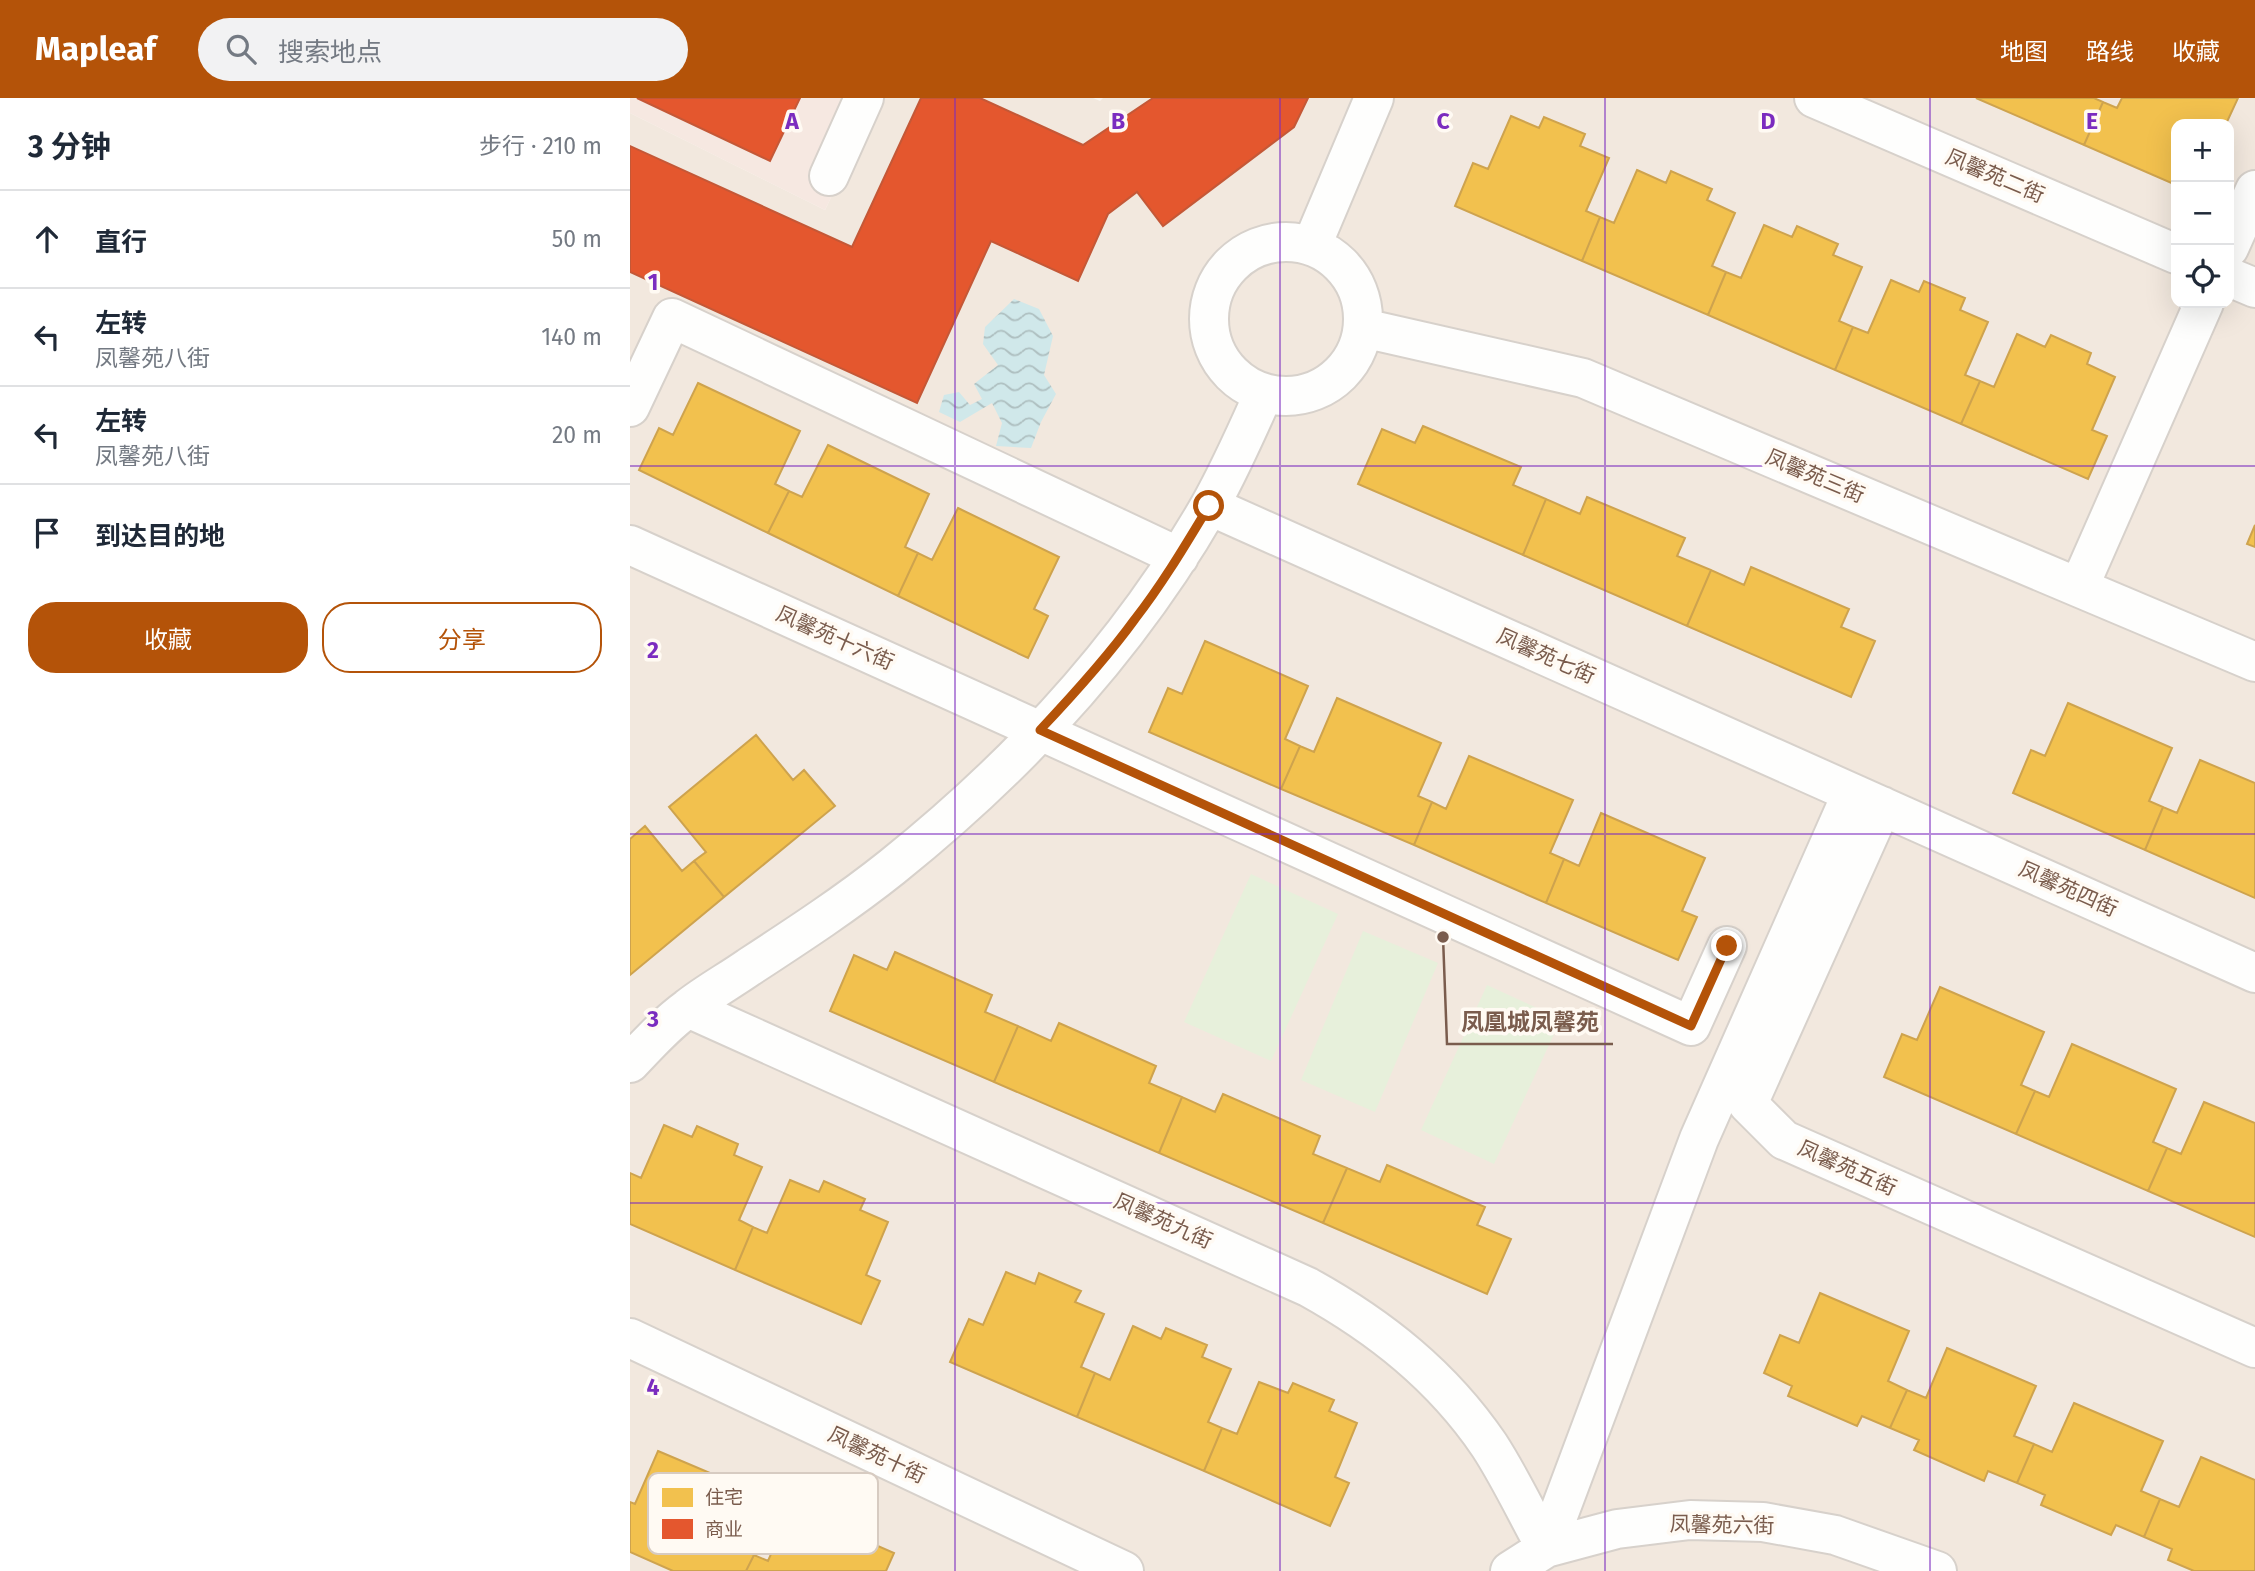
<!DOCTYPE html>
<html lang="zh">
<head>
<meta charset="utf-8">
<style>
	:root { --surface:#fff; --page:#f2f2f3; --text:#1f2937; --muted:#747a83; --line:#e0e1e3; --accent:#b45309 }
	body { margin:0; font-family:"Fira Sans","Noto Sans SC",sans-serif; background:var(--page); color:var(--text) }
	.controls { position:absolute; right:21px; top:21px; display:grid; overflow:hidden; border-radius:14px; box-shadow:0 7px 28px #0002 }
	.controls button { width:63px; height:63px; display:grid; place-items:center; padding:0; border:0; border-bottom:2px solid var(--line); background:var(--surface); color:var(--text); font:35px sans-serif }
	.stop { position:absolute; width:21px; height:21px; margin:-16px; border:5px solid #b45309; border-radius:50%; background:#fff }
	.stop.end { background:#b45309; border-color:#fff; box-shadow:0 2px 7px #0008 }
	.list { margin:0; padding:0; list-style:none }
	h2 { display:flex; justify-content:space-between; align-items:center; height:91px; margin:0; padding:0 28px; font-size:30px }
	h2 small { font-size:23px; font-weight:400; color:var(--muted) }
	.list li { display:grid; grid-template-columns:46px 1fr auto; gap:21px; align-items:center; box-sizing:border-box; height:98px; padding:0 28px; border-top:2px solid var(--line) }
	.list b { display:block; font-size:26px; white-space:nowrap }
	.list p { margin:0; font-size:23px; white-space:nowrap; color:var(--muted) }
	.list em { font-size:23px; font-style:normal; color:var(--muted) }
	.actions { display:flex; gap:14px; padding:21px 28px }
	.actions a { flex:1; padding:16px 0; border:2px solid var(--accent); border-radius:28px; text-align:center; font-size:24px; color:var(--accent) }
	.actions .main { background:var(--accent); color:#fff }
	.icon { flex:none; width:38px; height:38px; fill:none; stroke:currentColor; stroke-width:2; stroke-linecap:round; stroke-linejoin:round }
	.map { position:relative; flex:none; width:1625px; height:1473px; overflow:hidden }
	header { display:flex; align-items:center; gap:42px; box-sizing:border-box; height:98px; padding:0 35px; background:var(--accent); color:#fff }
	header strong { font-size:33px }
	nav { display:flex; gap:38px; margin-inline-start:auto; font-size:24px }
	.search { width:490px; height:63px; background:var(--page); display:flex; align-items:center; gap:18px; box-sizing:border-box; padding:0 24px; border-radius:38px; color:var(--muted); font-size:26px }
	main { display:flex }
	aside { flex:1; background:var(--surface) }
	.map>svg:first-child { display:block }
	.residential { fill:#f2e8de; fill-rule:evenodd }
	.commercial { fill:#f6e8e1 }
	.garden { fill:#e7f0db }
	.water { fill:url(#water-waves) }
	.homes { fill:#f2c14e; stroke:#cea34e; stroke-width:2 }
	.shops { fill:#e4572e; stroke:#c45837; stroke-width:2 }
	.lines { fill:none; stroke-linecap:round; stroke-linejoin:round }
	.minor-casing { stroke:#d7d1cb; stroke-width:42 }
	.minor { stroke:#fefefd; stroke-width:38 }
	.route { stroke:#b45309; stroke-width:9 }
	.grid { fill:none; stroke:#7b2cbf; stroke-width:2; stroke-opacity:0.55 }
	.labels { text-anchor:middle; dominant-baseline:central; stroke-width:7; stroke-linejoin:round; paint-order:stroke }
	.street-label { font-size:21px; fill:#7a5c4d; stroke:#fffaf3 }
	.key { fill:#fffaf3; stroke:#d7cbc1; stroke-width:2 }
	.key-label { font-size:19px; fill:#7a5c4d }
	.grid-label { font-size:23px; text-anchor:middle; font-weight:bold; fill:#7b2cbf; stroke:#fffaf3; stroke-width:7; stroke-linejoin:round; paint-order:stroke }
	.leader { fill:none; stroke:#7a5c4d; stroke-width:2.5 }
	.callout-dot { fill:#7a5c4d; stroke:#fffaf3; stroke-width:2.5 }
	.callout-label { font-size:23px; text-anchor:middle; font-weight:bold; fill:#7a5c4d; stroke:#fffaf3; stroke-width:7; stroke-linejoin:round; paint-order:stroke }
</style>
</head>
<body>
<header>
<strong>Mapleaf</strong>
<div class="search"><svg class="icon" aria-label="search" viewBox="0 0 24 24"><circle cx="10" cy="10" r="6"/><path d="M15 15l6 6"/></svg>搜索地点</div>
<nav><a>地图</a><a>路线</a><a>收藏</a></nav>
</header>
<main>
<aside>
<h2>3 分钟<small>步行 · 210 m</small></h2>
<ul class="list">
<li><svg class="icon" aria-label="ahead" viewBox="0 0 24 24"><path d="M12 20V5M6 11l6-6 6 6"/></svg><div><b>直行</b></div><em>50 m</em></li>
<li><svg class="icon" aria-label="left" viewBox="0 0 24 24"><path d="M17 20v-9H6M10 6l-5 5 5 5"/></svg><div><b>左转</b><p>凤馨苑八街</p></div><em>140 m</em></li>
<li><svg class="icon" aria-label="left" viewBox="0 0 24 24"><path d="M17 20v-9H6M10 6l-5 5 5 5"/></svg><div><b>左转</b><p>凤馨苑八街</p></div><em>20 m</em></li>
<li><svg class="icon" aria-label="arrive" viewBox="0 0 24 24"><path d="M6 21V4h12l-3 4 3 4H6"/></svg><div><b>到达目的地</b></div></li>
</ul>
<div class="actions"><a class="main">收藏</a><a>分享</a></div>
</aside>
<div class="map">
<svg width="1625" height="1473" viewBox="0 0 1625 1473">
	<defs>
		<pattern id="water-waves" width="16" height="10" patternUnits="userSpaceOnUse" patternTransform="scale(1.75)"><rect width="16" height="10" fill="#d0e8ea"/><path d="M0 5q4-4 8 0t8 0" fill="none" stroke="#aebfc0"/></pattern>
	</defs>
	<rect width="100%" height="100%" fill="#f9f5f0"/>
	<path class="residential" d="M 249,0 L 463,0 L 470,3 L 473,0 L 1625,0 L 1625,1473 L 0,1473 L 0,15 L 195,112 ZM 1546,26 L 1599,26 L 1599,205 L 1546,205 Z"/>
	<path class="commercial" d="M 0,0 L 249,0 L 195,112 L 0,15 Z"/>
	<path class="garden" d="M 621,776 L 708,816 L 641,963 L 554,924 Z
		M 733,833 L 808,865 L 745,1014 L 671,982 Z
		M 857,887 L 931,921 L 864,1066 L 791,1032 Z"/>
	<path class="water" d="M 384,201 L 409,211 L 423,238 L 414,277 L 426,296 L 411,324 L 401,350 L 366,348 L 372,325 L 362,305 L 330,324 L 309,314 L 314,297 L 329,294 L 340,307 L 352,301 L 344,286 L 368,267 L 353,246 L 355,229 Z"/>
	<path class="homes" d="M 1346,0 L 1464,0 L 1473,4 L 1454,47 Z
		M 1492,0 L 1608,0 L 1596,26 L 1546,26 L 1546,87 L 1454,47 L 1473,4 L 1487,10 Z
		M 881,18 L 909,30 L 914,19 L 955,36 L 950,48 L 979,60 L 956,113 L 970,119 L 952,163 L 825,108 L 843,65 L 858,71 Z
		M 1007,72 L 1036,85 L 1041,73 L 1082,91 L 1077,102 L 1105,115 L 1082,168 L 1096,174 L 1078,217 L 952,163 L 970,119 L 984,125 Z
		M 1134,127 L 1162,139 L 1167,128 L 1208,146 L 1203,157 L 1232,169 L 1209,223 L 1223,229 L 1205,272 L 1078,217 L 1096,174 L 1111,180 Z
		M 1261,182 L 1289,194 L 1294,183 L 1335,200 L 1330,212 L 1358,224 L 1335,277 L 1350,283 L 1331,326 L 1205,272 L 1223,229 L 1238,235 Z
		M 1387,236 L 1415,249 L 1421,237 L 1461,255 L 1457,266 L 1485,279 L 1462,332 L 1477,338 L 1458,381 L 1331,326 L 1350,283 L 1364,289 Z
		M 68,285 L 170,333 L 145,386 L 159,393 L 138,435 L 9,372 L 29,330 L 43,337 Z
		M 793,328 L 891,369 L 883,387 L 916,401 L 893,457 L 728,386 L 752,331 L 785,345 Z
		M 198,347 L 299,396 L 275,449 L 288,455 L 268,498 L 138,435 L 159,393 L 172,399 Z
		M 957,399 L 1055,440 L 1047,458 L 1081,472 L 1057,528 L 893,457 L 916,401 L 950,416 Z
		M 328,410 L 429,459 L 404,511 L 418,518 L 398,560 L 268,498 L 288,455 L 302,462 Z
		M 1625,427 L 1625,449 L 1617,446 Z
		M 1121,469 L 1219,511 L 1211,529 L 1245,543 L 1221,599 L 1057,528 L 1081,472 L 1114,487 Z
		M 575,543 L 678,588 L 655,641 L 670,648 L 651,691 L 519,634 L 538,590 L 552,596 Z
		M 707,600 L 811,645 L 788,698 L 802,704 L 784,747 L 651,691 L 670,648 L 684,654 Z
		M 1438,605 L 1542,650 L 1519,703 L 1533,709 L 1515,752 L 1383,695 L 1401,652 L 1415,658 Z
		M 126,637 L 163,682 L 174,672 L 205,708 L 94,799 L 64,763 L 76,754 L 39,709 Z
		M 839,658 L 943,702 L 920,755 L 934,761 L 916,805 L 784,747 L 802,704 L 816,711 Z
		M 1570,662 L 1625,685 L 1625,800 L 1515,752 L 1533,709 L 1547,715 Z
		M 971,715 L 1075,760 L 1052,813 L 1067,819 L 1048,862 L 916,805 L 934,761 L 949,768 Z
		M 15,728 L 52,773 L 64,763 L 94,799 L 0,877 L 0,741 Z
		M 265,854 L 362,897 L 355,914 L 388,928 L 364,984 L 200,913 L 224,857 L 257,872 Z
		M 1310,889 L 1414,934 L 1391,987 L 1405,993 L 1386,1036 L 1254,979 L 1272,936 L 1287,942 Z
		M 429,925 L 526,968 L 519,985 L 552,999 L 529,1055 L 364,984 L 388,928 L 421,943 Z
		M 1442,946 L 1546,991 L 1523,1044 L 1537,1050 L 1518,1093 L 1386,1036 L 1405,993 L 1419,999 Z
		M 593,996 L 690,1038 L 683,1056 L 717,1070 L 693,1125 L 529,1055 L 552,999 L 585,1014 Z
		M 1574,1004 L 1625,1025 L 1625,1139 L 1518,1093 L 1537,1050 L 1551,1056 Z
		M 34,1027 L 62,1039 L 67,1028 L 108,1046 L 104,1057 L 132,1069 L 109,1122 L 123,1129 L 105,1172 L 0,1126 L 0,1075 L 11,1080 Z
		M 757,1067 L 855,1109 L 847,1127 L 881,1141 L 857,1196 L 693,1125 L 717,1070 L 750,1084 Z
		M 160,1082 L 189,1094 L 194,1083 L 235,1101 L 230,1112 L 258,1124 L 236,1177 L 250,1183 L 231,1226 L 105,1172 L 123,1129 L 137,1135 Z
		M 376,1174 L 405,1186 L 409,1175 L 451,1193 L 445,1204 L 474,1216 L 451,1269 L 465,1275 L 447,1319 L 320,1264 L 339,1221 L 353,1227 Z
		M 1190,1195 L 1279,1233 L 1258,1283 L 1277,1292 L 1260,1330 L 1232,1318 L 1227,1328 L 1158,1298 L 1162,1288 L 1134,1275 L 1150,1237 L 1169,1245 Z
		M 503,1228 L 531,1241 L 536,1230 L 577,1247 L 572,1259 L 601,1271 L 578,1324 L 592,1330 L 574,1373 L 447,1319 L 465,1275 L 480,1282 Z
		M 1317,1250 L 1406,1288 L 1384,1338 L 1404,1346 L 1387,1385 L 1358,1373 L 1354,1383 L 1284,1352 L 1289,1342 L 1260,1330 L 1277,1292 L 1296,1300 Z
		M 629,1284 L 658,1295 L 663,1285 L 704,1302 L 699,1313 L 727,1325 L 705,1379 L 719,1385 L 700,1428 L 574,1373 L 592,1330 L 607,1336 Z
		M 1444,1305 L 1533,1343 L 1511,1393 L 1530,1401 L 1514,1439 L 1486,1427 L 1481,1437 L 1411,1407 L 1415,1397 L 1387,1385 L 1404,1346 L 1422,1354 Z
		M 28,1353 L 132,1397 L 109,1450 L 124,1457 L 116,1473 L 43,1473 L 0,1454 L 0,1404 L 5,1406 Z
		M 1571,1359 L 1625,1382 L 1625,1473 L 1564,1473 L 1538,1462 L 1542,1451 L 1514,1439 L 1530,1401 L 1549,1409 Z
		M 161,1410 L 264,1455 L 256,1473 L 116,1473 L 124,1457 L 138,1463 Z"/>
	<path class="shops" d="M 7,0 L 170,0 L 140,63 Z
		M 291,0 L 350,0 L 453,47 L 523,0 L 678,0 L 664,29 L 533,128 L 507,94 L 478,116 L 448,183 L 361,143 L 287,305 L 0,174 L 0,48 L 222,149 Z"/>
	<g class="lines">
		<defs>
			<path id="minor" d="M 1184,0 L 1546,156
				M 199,78 L 234,0
				M579 221a77 77 0 1 1 154 0a77 77 0 1 1-154 0Z
				M 682,147 L 744,0
				M 1599,150 L 1625,92
				M 1599,179 L 1625,190
				M 733,230 L 953,280 L 1625,564
				M 0,309 L 42,220 L 549,459
				M 580,408 L 1625,875
				M 0,447 L 1061,928 L 1097,848
				M 1449,489 L 1574,205
				M 1252,708 L 1118,1006 L 1154,1042 L 1625,1250
				M 58,910 L 678,1189 C 750,1229 812,1278 859,1347 C 880,1379 897,1416 916,1450
				M 0,965 C 18,946 36,926 58,910 C 77,895 99,883 119,869 C 168,837 217,805 262,769 C 387,669 499,548 579,409 C 600,372 617,333 634,295
				M 0,1240 L 494,1473
				M 916,1450 L 1069,1041 L 1222,695
				M 880,1473 L 916,1450 L 987,1431 L 1060,1422 L 1133,1424 L 1205,1437 L 1307,1473"/>
		</defs>
		<use href="#minor" class="minor-casing"/>
		<use href="#minor" class="minor"/>
	</g>
	<g class="lines">
		<path class="route" d="M 579,408 C 556,446 533,485 505,521 C 476,561 443,597 410,632 L 1061,928 L 1097,848"/>
	</g>
	<path class="grid" d="M 325,0 L 325,1473M 650,0 L 650,1473M 975,0 L 975,1473M 1300,0 L 1300,1473M 0,368 L 1625,368M 0,736 L 1625,736M 0,1105 L 1625,1105"/>
	<g class="labels">
		<g class="street-label">
			<text transform="translate(1365 78) rotate(23)">凤馨苑二街</text>
			<text transform="translate(1185 378) rotate(23)">凤馨苑三街</text>
			<text transform="translate(205 540) rotate(24)">凤馨苑十六街</text>
			<text transform="translate(916 558) rotate(24)">凤馨苑七街</text>
			<text transform="translate(1438 791) rotate(24)">凤馨苑四街</text>
			<text transform="translate(1217 1070) rotate(24)">凤馨苑五街</text>
			<text transform="translate(533 1123) rotate(24)">凤馨苑九街</text>
			<text transform="translate(247 1357) rotate(25)">凤馨苑十街</text>
			<text transform="translate(1092 1427) rotate(1)">凤馨苑六街</text>
		</g>
	</g>
	<rect x="18" y="1375" width="230" height="81" rx="10" class="key"/>
	<rect x="32" y="1390" width="31" height="19" fill="#f2c14e"/>
	<rect x="32" y="1421" width="31" height="20" fill="#e4572e"/>
	<g class="key-label">
		<text x="75" y="1406">住宅</text>
		<text x="75" y="1438">商业</text>
	</g>
	<g class="grid-label">
		<text x="162" y="31">A</text>
		<text x="488" y="31">B</text>
		<text x="813" y="31">C</text>
		<text x="1138" y="31">D</text>
		<text x="1462" y="31">E</text>
		<text x="23" y="192">1</text>
		<text x="23" y="560">2</text>
		<text x="23" y="929">3</text>
		<text x="23" y="1297">4</text>
	</g>
	<path class="leader" d="M813 839L817 946H983"/>
	<circle class="callout-dot" cx="813" cy="839" r="7"/>
	<g class="callout-label">
		<text x="900" y="932">凤凰城凤馨苑</text>
	</g>
</svg>
<div class="controls">
<button>+</button>
<button>−</button>
<button><svg class="icon" aria-label="locate" viewBox="0 0 24 24"><circle cx="12" cy="12" r="6"/><path d="M12 2v4M12 18v4M2 12h4M18 12h4"/></svg></button>
</div>
<div class="stop" style="left:579px;top:408px"></div>
<div class="stop end" style="left:1097px;top:848px"></div>
</div>
</main>
</body>
</html>
